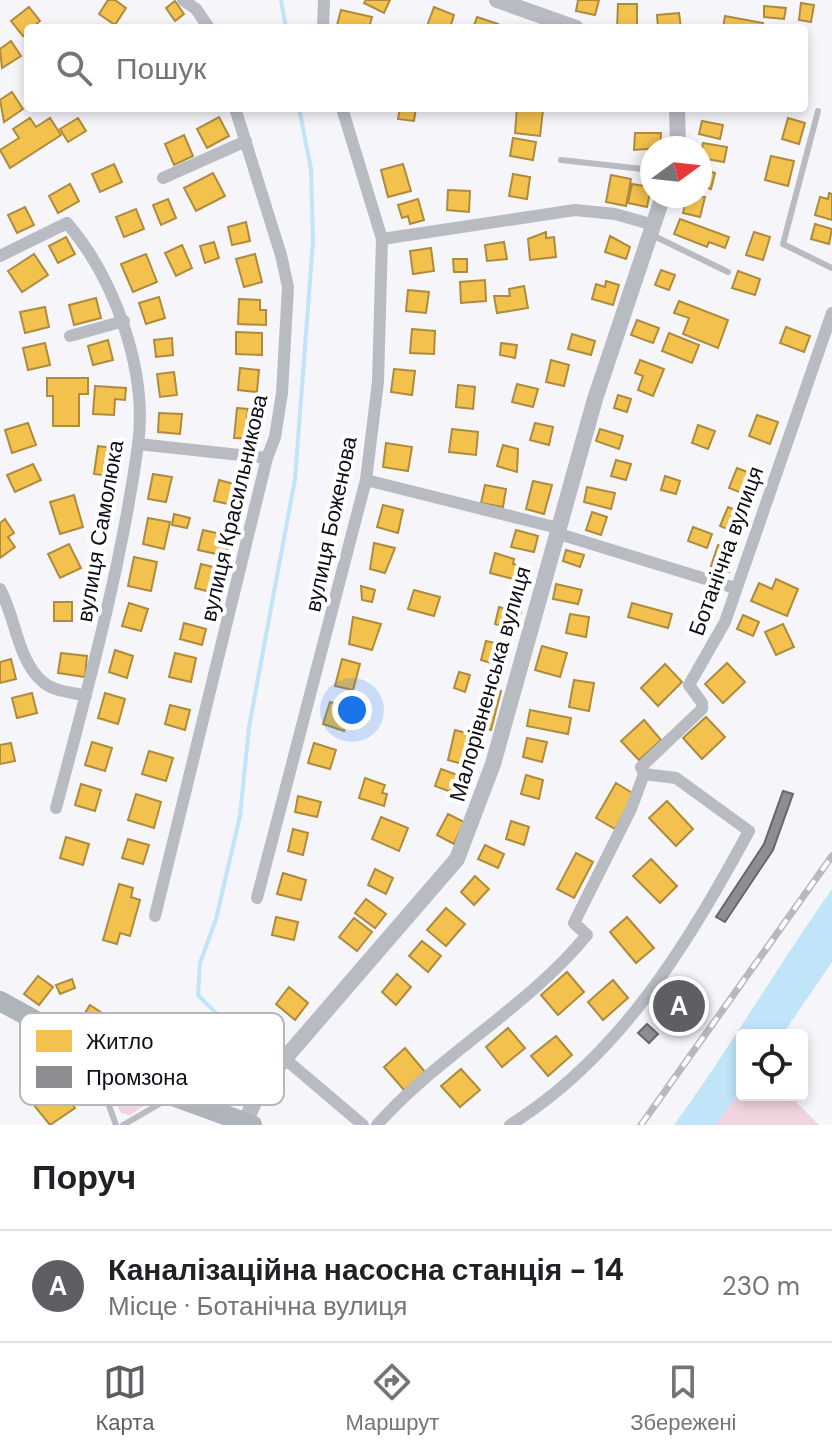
<!DOCTYPE html>
<html lang="uk">
<head>
<meta charset="utf-8">
<style>
	:root { --surface:#fff; --page:#f6f6f6; --text:#202124; --muted:#757577; --line:#e0e0e0; --accent:#605e65 }
	body { margin:0; font-family:"DM Sans",sans-serif; background:var(--page); color:var(--text) }
	.controls { position:absolute; right:24px; bottom:24px; display:grid; overflow:hidden; border-radius:8px; box-shadow:0 4px 12px #0003 }
	.controls button { width:72px; height:72px; display:grid; place-items:center; padding:0; border:0; border-bottom:2px solid var(--line); background:var(--surface); color:var(--text); font:40px sans-serif }
	.compass { position:absolute; left:640px; top:136px; width:72px; height:72px; border-radius:50%; background:var(--surface); box-shadow:0 4px 12px #0003; rotate:75deg }
	.you { position:absolute; left:352px; top:710px; width:28px; height:28px; margin:-20px; border:6px solid #fff; border-radius:50%; background:#1a73e8; box-shadow:0 0 0 12px #1a73e833 }
	.badge { display:grid; place-items:center; width:52px; height:52px; border-radius:50%; background:var(--accent); color:#fff; font-size:26px; font-weight:700 }
	.pin { position:absolute; translate:-50% -50%; border:4px solid #fff; box-shadow:0 2px 8px #0006 }
	.list { margin:0; padding:0; list-style:none }
	h2 { display:flex; justify-content:space-between; align-items:center; height:104px; margin:0; padding:0 32px; font-size:34px }
	h2 small { font-size:26px; font-weight:400; color:var(--muted) }
	.list li { display:grid; grid-template-columns:52px 1fr auto; gap:24px; align-items:center; box-sizing:border-box; height:112px; padding:0 32px; border-top:2px solid var(--line) }
	.list b { display:block; font-size:30px; white-space:nowrap }
	.list p { margin:0; font-size:26px; white-space:nowrap; color:var(--muted) }
	.list em { font-size:26px; font-style:normal; color:var(--muted) }
	.icon { flex:none; width:44px; height:44px; fill:none; stroke:currentColor; stroke-width:2; stroke-linecap:round; stroke-linejoin:round }
	.map { position:relative; flex:none; width:832px; height:1125px; overflow:hidden }
	.search { position:absolute; background:var(--surface); box-shadow:0 4px 12px #0003; left:24px; right:24px; top:24px; height:88px; display:flex; align-items:center; gap:20px; box-sizing:border-box; padding:0 28px; border-radius:8px; color:var(--muted); font-size:30px }
	.sheet { height:216px; background:var(--surface) }
	nav { display:flex; justify-content:space-around; align-items:center; box-sizing:border-box; height:112px; border-top:2px solid var(--line); background:var(--surface); font-size:22px; color:var(--muted) }
	nav a { display:grid; justify-items:center; gap:4px }
	nav .on { color:var(--accent) }
	.map>svg:first-child { display:block }
	.green { fill:#f0d5de }
	.water { fill:#c0e4f8 }
	.homes { fill:#f2c14e; stroke:#ae8b3d; stroke-width:2 }
	.industry { fill:#8d8d92; stroke:#67676c; stroke-width:2 }
	.lines { fill:none; stroke-linecap:round; stroke-linejoin:round }
	.stream { stroke:#c0e4f8; stroke-width:4 }
	.service { stroke:#b8bbc2; stroke-width:6 }
	.minor { stroke:#b8bbc2; stroke-width:12 }
	.tertiary { stroke:#b8bbc2; stroke-width:16 }
	.primary { stroke:#afb4bb; stroke-width:20 }
	.rail-casing { stroke:#b7b9be; stroke-width:7 }
	.rail { stroke:#fff; stroke-width:4; stroke-dasharray:12; stroke-linecap:butt }
	.labels { text-anchor:middle; dominant-baseline:central; stroke-width:8; stroke-linejoin:round; paint-order:stroke }
	.street-label { font-size:22px; fill:#0f0d15; stroke:#fff }
	.key { fill:#fff; stroke:#b7b6b9; stroke-width:2 }
	.key-label { font-size:22px; fill:#0f0d15 }
</style>
</head>
<body>
<div class="map">
<svg width="832" height="1125" viewBox="0 0 832 1125">
	<rect width="100%" height="100%" fill="#f5f5fa"/>
	<path class="green" d="M 115,1079 L 147,1092 L 144,1106 L 130,1115 L 121,1113 L 108,1086 Z
		M 742,1089 L 742,1095 L 789,1095 L 819,1125 L 715,1125 Z"/>
	<path class="water" d="M 832,889 L 832,962 L 782,1035 L 742,1035 L 742,1089 L 715,1125 L 674,1125 C 730,1048 777,967 832,889 Z"/>
	<path class="homes" d="M 108,0 L 115,0 L 126,8 L 115,25 L 99,14 Z
		M 366,0 L 390,0 L 384,13 L 364,3 Z
		M 578,0 L 599,0 L 595,15 L 576,11 Z
		M 175,1 L 184,14 L 175,21 L 166,8 Z
		M 801,3 L 814,5 L 811,22 L 799,20 Z
		M 618,4 L 637,4 L 637,28 L 617,28 Z
		M 764,6 L 786,8 L 784,19 L 764,17 Z
		M 29,7 L 40,21 L 23,36 L 11,21 Z
		M 434,7 L 454,15 L 450,28 L 427,26 Z
		M 341,10 L 372,17 L 369,28 L 337,25 Z
		M 679,13 L 681,28 L 658,28 L 657,15 Z
		M 725,16 L 763,23 L 762,28 L 723,28 Z
		M 477,17 L 498,24 L 497,28 L 473,28 Z
		M 11,41 L 21,56 L 2,68 L 0,49 Z
		M 12,92 L 23,109 L 4,122 L 0,100 Z
		M 400,108 L 416,108 L 414,121 L 398,119 Z
		M 517,108 L 543,110 L 540,136 L 515,133 Z
		M 219,117 L 229,136 L 207,148 L 197,129 Z
		M 30,118 L 36,127 L 50,118 L 61,135 L 10,168 L 0,150 L 19,138 L 13,129 Z
		M 78,118 L 86,131 L 68,142 L 60,129 Z
		M 788,118 L 805,123 L 799,144 L 782,139 Z
		M 702,121 L 723,125 L 720,139 L 699,134 Z
		M 635,133 L 661,133 L 660,148 L 634,150 Z
		M 184,135 L 193,156 L 174,165 L 165,144 Z
		M 513,138 L 536,142 L 533,160 L 510,156 Z
		M 703,143 L 727,147 L 724,162 L 700,158 Z
		M 771,156 L 794,161 L 788,186 L 765,180 Z
		M 114,164 L 122,182 L 100,192 L 92,174 Z
		M 403,164 L 411,191 L 388,197 L 381,170 Z
		M 700,169 L 715,173 L 711,189 L 700,186 Z
		M 213,173 L 225,196 L 196,211 L 184,188 Z
		M 513,174 L 530,177 L 527,199 L 509,196 Z
		M 611,175 L 631,179 L 626,206 L 606,202 Z
		M 70,184 L 79,201 L 58,213 L 49,196 Z
		M 632,184 L 651,187 L 647,207 L 628,203 Z
		M 448,190 L 470,191 L 469,212 L 447,210 Z
		M 829,193 L 832,194 L 832,220 L 815,215 L 820,197 L 828,199 Z
		M 687,196 L 705,197 L 700,217 L 683,213 Z
		M 168,199 L 176,218 L 161,225 L 153,205 Z
		M 418,199 L 424,220 L 410,224 L 408,216 L 402,218 L 398,205 Z
		M 25,207 L 34,225 L 17,233 L 8,215 Z
		M 136,209 L 144,229 L 124,237 L 116,217 Z
		M 680,219 L 729,237 L 725,248 L 709,242 L 707,247 L 674,234 Z
		M 246,222 L 250,241 L 232,245 L 228,227 Z
		M 815,224 L 832,229 L 829,244 L 811,239 Z
		M 546,232 L 546,238 L 554,237 L 556,257 L 530,260 L 528,239 Z
		M 754,232 L 770,237 L 763,260 L 746,255 Z
		M 610,236 L 630,247 L 626,259 L 605,252 Z
		M 66,237 L 75,254 L 58,263 L 49,246 Z
		M 214,242 L 219,258 L 205,263 L 200,246 Z
		M 504,242 L 507,259 L 487,261 L 485,245 Z
		M 182,245 L 192,268 L 176,276 L 165,253 Z
		M 431,248 L 434,271 L 413,274 L 410,251 Z
		M 34,254 L 48,275 L 22,292 L 8,271 Z
		M 146,254 L 157,282 L 133,292 L 121,264 Z
		M 255,254 L 262,282 L 244,287 L 236,259 Z
		M 453,259 L 467,259 L 467,272 L 454,272 Z
		M 661,270 L 675,275 L 669,290 L 655,285 Z
		M 738,271 L 760,279 L 755,295 L 732,288 Z
		M 485,280 L 486,301 L 461,303 L 460,282 Z
		M 606,281 L 619,285 L 613,305 L 592,299 L 596,284 L 605,287 Z
		M 524,286 L 528,308 L 497,313 L 494,296 L 510,296 L 509,289 Z
		M 408,290 L 429,292 L 426,313 L 406,311 Z
		M 159,297 L 165,318 L 146,324 L 139,303 Z
		M 96,298 L 101,318 L 74,325 L 69,305 Z
		M 239,299 L 260,300 L 260,310 L 266,310 L 266,325 L 238,324 Z
		M 679,301 L 728,320 L 718,348 L 683,334 L 689,318 L 674,313 Z
		M 45,307 L 49,327 L 25,333 L 20,312 Z
		M 637,320 L 659,328 L 653,343 L 631,335 Z
		M 786,327 L 810,336 L 804,352 L 780,343 Z
		M 412,329 L 435,331 L 434,354 L 410,353 Z
		M 236,332 L 262,333 L 262,355 L 236,354 Z
		M 669,333 L 699,345 L 692,363 L 662,351 Z
		M 572,334 L 595,341 L 591,355 L 568,349 Z
		M 172,338 L 173,355 L 156,357 L 154,340 Z
		M 108,340 L 113,360 L 93,365 L 88,346 Z
		M 45,343 L 50,365 L 28,370 L 23,348 Z
		M 501,343 L 517,345 L 515,358 L 500,355 Z
		M 551,360 L 569,365 L 564,386 L 546,382 Z
		M 640,360 L 664,369 L 653,396 L 638,390 L 643,376 L 635,373 Z
		M 240,368 L 259,370 L 257,392 L 238,390 Z
		M 394,369 L 415,371 L 412,395 L 391,392 Z
		M 174,372 L 177,395 L 160,397 L 157,374 Z
		M 47,378 L 88,378 L 88,394 L 79,394 L 79,426 L 53,426 L 53,396 L 47,396 Z
		M 517,384 L 538,389 L 533,407 L 512,402 Z
		M 458,385 L 475,387 L 473,409 L 456,407 Z
		M 95,386 L 126,388 L 125,400 L 115,399 L 114,415 L 93,414 Z
		M 618,395 L 631,399 L 627,412 L 614,408 Z
		M 237,408 L 248,409 L 247,418 L 254,419 L 253,439 L 234,438 Z
		M 159,413 L 182,414 L 180,434 L 158,432 Z
		M 757,415 L 778,422 L 770,444 L 749,436 Z
		M 28,423 L 36,445 L 12,453 L 5,430 Z
		M 535,423 L 553,427 L 549,445 L 530,440 Z
		M 698,425 L 715,431 L 708,449 L 692,443 Z
		M 452,429 L 478,432 L 476,455 L 449,452 Z
		M 600,429 L 623,436 L 619,449 L 596,441 Z
		M 386,443 L 412,447 L 408,471 L 383,467 Z
		M 503,445 L 518,449 L 517,472 L 497,466 Z
		M 98,446 L 120,449 L 117,477 L 94,474 Z
		M 616,460 L 631,464 L 626,480 L 611,476 Z
		M 33,464 L 41,480 L 15,492 L 7,475 Z
		M 737,468 L 755,475 L 747,495 L 729,488 Z
		M 153,474 L 172,477 L 166,502 L 148,499 Z
		M 665,476 L 680,481 L 676,494 L 661,490 Z
		M 219,480 L 238,485 L 233,505 L 214,501 Z
		M 533,481 L 552,485 L 544,514 L 526,509 Z
		M 485,485 L 506,489 L 503,507 L 481,503 Z
		M 587,487 L 615,493 L 611,509 L 584,502 Z
		M 74,495 L 83,527 L 60,534 L 50,502 Z
		M 383,505 L 403,510 L 398,533 L 377,527 Z
		M 728,507 L 747,515 L 739,534 L 720,526 Z
		M 592,512 L 607,517 L 601,535 L 586,530 Z
		M 174,514 L 190,518 L 187,528 L 172,525 Z
		M 148,518 L 170,522 L 164,549 L 143,544 Z
		M 5,519 L 14,533 L 8,537 L 15,547 L 0,558 L 0,523 Z
		M 693,527 L 712,534 L 707,548 L 688,541 Z
		M 203,530 L 230,536 L 226,556 L 198,550 Z
		M 516,530 L 538,536 L 534,552 L 511,547 Z
		M 374,543 L 395,548 L 385,573 L 370,569 Z
		M 69,544 L 81,568 L 60,578 L 48,554 Z
		M 718,545 L 736,551 L 729,572 L 711,566 Z
		M 566,550 L 584,555 L 580,567 L 563,561 Z
		M 495,553 L 514,559 L 513,564 L 528,568 L 525,582 L 490,573 Z
		M 134,557 L 157,562 L 151,591 L 128,586 Z
		M 201,564 L 221,569 L 214,593 L 195,588 Z
		M 776,579 L 798,589 L 787,616 L 751,601 L 759,583 L 772,589 Z
		M 556,584 L 582,590 L 578,604 L 553,599 Z
		M 361,586 L 375,590 L 372,602 L 362,600 Z
		M 414,590 L 440,597 L 434,616 L 408,609 Z
		M 54,602 L 72,602 L 72,621 L 54,621 Z
		M 129,603 L 148,609 L 141,631 L 122,626 Z
		M 632,603 L 672,614 L 668,628 L 628,617 Z
		M 499,607 L 521,613 L 516,630 L 495,624 Z
		M 570,614 L 589,617 L 586,637 L 566,633 Z
		M 743,615 L 759,622 L 753,636 L 737,629 Z
		M 353,617 L 381,624 L 372,650 L 349,644 Z
		M 184,623 L 206,629 L 202,645 L 180,639 Z
		M 783,624 L 794,647 L 776,655 L 765,632 Z
		M 486,641 L 503,645 L 498,665 L 481,660 Z
		M 542,646 L 567,653 L 560,677 L 535,670 Z
		M 115,650 L 133,656 L 127,678 L 109,672 Z
		M 61,653 L 87,656 L 85,677 L 58,673 Z
		M 175,653 L 196,658 L 191,682 L 169,677 Z
		M 11,659 L 16,679 L 0,683 L 0,662 Z
		M 342,659 L 360,664 L 353,690 L 335,686 Z
		M 727,663 L 745,682 L 723,703 L 705,684 Z
		M 665,664 L 682,682 L 658,706 L 641,688 Z
		M 459,672 L 470,675 L 465,692 L 454,688 Z
		M 574,680 L 594,683 L 589,711 L 569,707 Z
		M 487,687 L 501,691 L 491,730 L 477,726 Z
		M 32,693 L 37,713 L 17,718 L 12,698 Z
		M 105,693 L 125,699 L 118,724 L 98,718 Z
		M 330,702 L 351,708 L 344,731 L 323,724 Z
		M 170,705 L 190,710 L 185,730 L 165,724 Z
		M 530,710 L 571,718 L 568,734 L 527,726 Z
		M 706,717 L 725,737 L 702,759 L 683,738 Z
		M 644,720 L 661,740 L 639,760 L 621,741 Z
		M 455,730 L 474,735 L 466,765 L 448,760 Z
		M 527,738 L 547,742 L 542,762 L 523,757 Z
		M 92,742 L 112,748 L 105,771 L 85,765 Z
		M 11,743 L 15,761 L 0,764 L 0,745 Z
		M 314,743 L 336,750 L 330,769 L 308,763 Z
		M 149,751 L 173,758 L 166,781 L 142,774 Z
		M 441,769 L 463,777 L 456,794 L 435,786 Z
		M 526,775 L 543,780 L 539,799 L 521,794 Z
		M 365,778 L 385,785 L 382,793 L 387,794 L 384,806 L 359,798 Z
		M 616,783 L 634,794 L 615,829 L 596,818 Z
		M 81,784 L 101,790 L 95,811 L 75,805 Z
		M 136,794 L 161,802 L 154,828 L 128,820 Z
		M 298,796 L 321,802 L 317,817 L 295,812 Z
		M 667,801 L 693,829 L 676,846 L 649,818 Z
		M 448,814 L 464,822 L 454,844 L 437,835 Z
		M 381,817 L 408,828 L 399,851 L 372,839 Z
		M 511,821 L 529,827 L 524,845 L 506,839 Z
		M 293,829 L 308,833 L 303,855 L 288,851 Z
		M 66,837 L 89,844 L 83,865 L 60,858 Z
		M 128,839 L 149,845 L 143,864 L 122,858 Z
		M 485,845 L 504,854 L 498,868 L 478,859 Z
		M 576,853 L 593,862 L 574,898 L 557,889 Z
		M 651,859 L 677,886 L 660,903 L 633,876 Z
		M 375,869 L 393,878 L 386,894 L 368,885 Z
		M 283,873 L 306,880 L 301,900 L 277,894 Z
		M 475,876 L 489,889 L 474,905 L 461,892 Z
		M 119,884 L 133,888 L 131,897 L 140,900 L 130,936 L 120,933 L 117,944 L 103,940 Z
		M 366,899 L 386,914 L 375,928 L 355,913 Z
		M 446,908 L 465,924 L 446,946 L 427,930 Z
		M 276,917 L 298,922 L 294,940 L 272,935 Z
		M 627,917 L 654,948 L 636,963 L 610,932 Z
		M 354,918 L 372,932 L 357,951 L 339,937 Z
		M 422,941 L 441,956 L 428,972 L 409,956 Z
		M 567,972 L 584,992 L 558,1015 L 541,995 Z
		M 397,974 L 411,987 L 396,1005 L 382,992 Z
		M 38,976 L 53,987 L 39,1005 L 24,994 Z
		M 72,979 L 75,988 L 60,994 L 56,985 Z
		M 613,980 L 628,998 L 603,1020 L 588,1002 Z
		M 289,987 L 308,1003 L 295,1020 L 276,1004 Z
		M 90,1005 L 102,1013 L 89,1032 L 78,1024 Z
		M 508,1028 L 525,1048 L 502,1067 L 486,1047 Z
		M 556,1036 L 572,1055 L 548,1076 L 531,1056 Z
		M 405,1048 L 425,1072 L 404,1090 L 384,1067 Z
		M 461,1069 L 480,1090 L 460,1107 L 441,1086 Z
		M 57,1085 L 75,1108 L 50,1125 L 33,1104 Z"/>
	<path class="industry" d="M 783,791 L 793,794 L 773,850 L 725,922 L 716,917 L 764,844 Z
		M 647,1024 L 658,1034 L 649,1043 L 638,1033 Z"/>
	<g class="lines">
		<path class="stream" d="M 281,0 L 286,28
			M 244,1041 L 198,995 L 200,963 L 216,919 L 240,816 L 249,727 L 295,479 L 313,241 L 311,169 L 299,108"/>
		<path class="service" d="M 818,111 L 783,244 L 832,268
			M 561,160 L 652,170
			M 652,235 L 728,272
			M 92,1059 L 116,1125
			M 123,1125 L 168,1099"/>
		<path class="minor" d="M 183,0 L 196,9 L 209,28
			M 323,28 L 324,0
			M 163,178 L 246,141
			M 382,239 L 575,210 L 615,214 L 654,225
			M 0,256 L 67,223 C 115,279 148,371 138,445 C 121,568 88,688 56,808
			M 70,336 L 124,321
			M 138,444 L 267,458
			M 366,480 L 558,528
			M 556,533 L 735,588
			M 0,589 C 16,618 17,660 43,682 C 54,692 73,692 86,696
			M 257,898 L 366,480 L 378,382 L 382,239 L 342,108
			M 155,916 L 267,458 L 275,437 L 282,393 L 288,287 L 281,255 L 235,108
			M 284,1058 L 363,1125
			M 377,1125 C 440,1054 526,1009 587,935 L 574,923 L 631,809 L 644,774
			M 510,1125 C 621,1056 688,943 749,831 L 676,778 L 644,774 L 641,767 L 702,709 L 702,703 L 689,685 L 725,622 L 832,313"/>
		<path class="tertiary" d="M 497,0 L 576,28
			M 677,108 L 678,148
			M 245,1122 L 262,1085 L 457,859 L 493,764 L 595,399 L 663,196"/>
		<path class="primary" d="M 0,1001 L 173,1096 L 252,1125"/>
		<defs>
			<path id="rail" d="M 641,1125 L 832,856"/>
		</defs>
		<use href="#rail" class="rail-casing"/>
		<use href="#rail" class="rail"/>
	</g>
	<g class="labels">
		<g class="street-label">
			<text transform="translate(234 508) rotate(-77)">вулиця Красильникова</text>
			<text transform="translate(331 524) rotate(-78)">вулиця Боженова</text>
			<text transform="translate(100 531) rotate(-80)">вулиця Самолюка</text>
			<text transform="translate(726 551) rotate(-70)">Ботанічна вулиця</text>
			<text transform="translate(490 684) rotate(-74)">Малорівненська вулиця</text>
		</g>
	</g>
	<rect x="20" y="1013" width="264" height="92" rx="12" class="key"/>
	<rect x="36" y="1030" width="36" height="22" fill="#f2c14e"/>
	<rect x="36" y="1066" width="36" height="22" fill="#8d8d92"/>
	<g class="key-label">
		<text x="86" y="1049">Житло</text>
		<text x="86" y="1085">Промзона</text>
	</g>
</svg>
<div class="controls">
<button><svg class="icon" aria-label="locate" viewBox="0 0 24 24"><circle cx="12" cy="12" r="6"/><path d="M12 2v4M12 18v4M2 12h4M18 12h4"/></svg></button>
</div>
<svg class="compass" viewBox="-18 -18 36 36"><path d="M0-13l5 13h-10z" fill="#e53935"/><path d="M0 13l5-13h-10z" fill="#757577"/></svg>
<div class="you"></div>
<div class="pin badge" style="left:679px;top:1006px">A</div>
<div class="search"><svg class="icon" aria-label="search" viewBox="0 0 24 24"><circle cx="10" cy="10" r="6"/><path d="M15 15l6 6"/></svg>Пошук</div>
</div>
<section class="sheet">
<h2>Поруч<small></small></h2>
<ul class="list">
<li><span class="badge">A</span><div><b>Каналізаційна насосна станція - 14</b><p>Місце · Ботанічна вулиця</p></div><em>230 m</em></li>
</ul>
</section>
<nav>
<a class="on"><svg class="icon" aria-label="map" viewBox="0 0 24 24"><path d="M3 6l6-2 6 2 6-2v14l-6 2-6-2-6 2zM9 4v14M15 6v14"/></svg>Карта</a>
<a><svg class="icon" aria-label="directions" viewBox="0 0 24 24"><path d="M12 3l9 9-9 9-9-9zM9 14v-3h6M13 9l2 2-2 2"/></svg>Маршрут</a>
<a><svg class="icon" aria-label="saved" viewBox="0 0 24 24"><path d="M7 4h10v16l-5-4-5 4z"/></svg>Збережені</a>
</nav>
</body>
</html>
